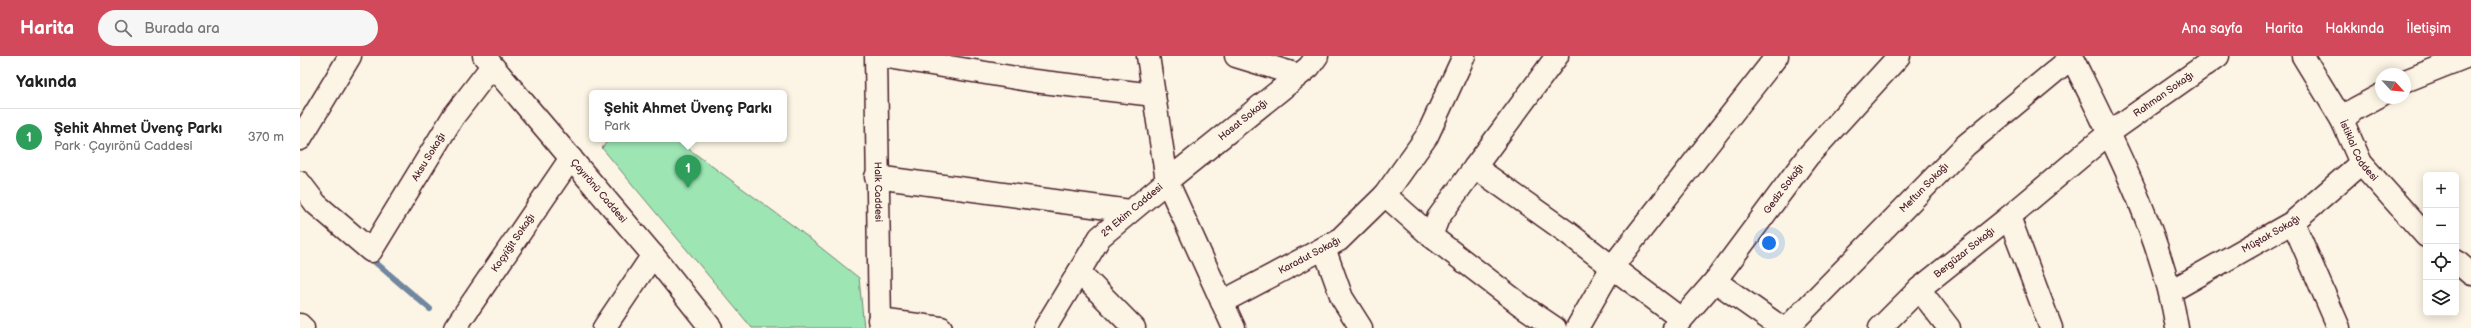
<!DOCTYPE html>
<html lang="tr">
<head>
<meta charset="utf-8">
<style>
	:root { --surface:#fff; --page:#f6f6f6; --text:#222; --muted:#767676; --line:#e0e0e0; --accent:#d1495b }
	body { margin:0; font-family:"Balsamiq Sans",sans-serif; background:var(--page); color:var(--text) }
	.controls { position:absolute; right:12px; bottom:12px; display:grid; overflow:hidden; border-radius:6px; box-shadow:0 2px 10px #0003 }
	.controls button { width:36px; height:36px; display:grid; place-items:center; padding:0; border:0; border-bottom:1px solid var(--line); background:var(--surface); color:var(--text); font:20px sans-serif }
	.compass { position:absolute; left:2075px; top:12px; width:36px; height:36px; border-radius:50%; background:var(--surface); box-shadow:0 2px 10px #0003; rotate:116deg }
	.you { position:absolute; left:1469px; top:187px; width:14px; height:14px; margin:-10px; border:3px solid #fff; border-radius:50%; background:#1a73e8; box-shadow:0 0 0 6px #1a73e833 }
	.badge { display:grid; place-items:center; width:26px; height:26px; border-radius:50%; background:var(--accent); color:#fff; font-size:13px; font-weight:700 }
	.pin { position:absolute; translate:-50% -33px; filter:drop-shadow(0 1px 2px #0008) }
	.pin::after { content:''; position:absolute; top:21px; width:14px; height:12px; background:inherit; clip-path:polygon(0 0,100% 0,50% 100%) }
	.popup { position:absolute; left:289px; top:34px; width:198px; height:52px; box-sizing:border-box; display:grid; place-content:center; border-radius:6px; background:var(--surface); filter:drop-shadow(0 1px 3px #0005); font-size:13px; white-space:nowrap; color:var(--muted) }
	.popup b { font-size:15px; color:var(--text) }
	.popup::after { content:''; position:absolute; left:50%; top:100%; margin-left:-8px; border:8px solid transparent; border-top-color:var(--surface) }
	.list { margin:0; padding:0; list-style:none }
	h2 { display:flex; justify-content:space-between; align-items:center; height:52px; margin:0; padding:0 16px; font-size:17px }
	h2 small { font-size:13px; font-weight:400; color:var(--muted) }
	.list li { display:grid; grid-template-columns:26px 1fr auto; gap:12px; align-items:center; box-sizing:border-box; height:56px; padding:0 16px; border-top:1px solid var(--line) }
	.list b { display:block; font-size:15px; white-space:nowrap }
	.list p { margin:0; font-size:13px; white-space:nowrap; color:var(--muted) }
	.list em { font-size:13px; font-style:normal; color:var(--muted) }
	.icon { flex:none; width:22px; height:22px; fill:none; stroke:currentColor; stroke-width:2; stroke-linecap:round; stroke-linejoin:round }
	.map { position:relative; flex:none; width:2171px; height:272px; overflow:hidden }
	header { display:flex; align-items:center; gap:24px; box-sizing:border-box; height:56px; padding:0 20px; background:var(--accent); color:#fff }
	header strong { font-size:19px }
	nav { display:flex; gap:22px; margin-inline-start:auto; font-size:14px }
	.search { width:280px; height:36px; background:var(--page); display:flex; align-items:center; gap:10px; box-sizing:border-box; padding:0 14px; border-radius:22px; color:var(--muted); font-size:15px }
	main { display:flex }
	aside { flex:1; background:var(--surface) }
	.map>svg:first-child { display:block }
	.green { fill:#9de6b4; stroke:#748270 }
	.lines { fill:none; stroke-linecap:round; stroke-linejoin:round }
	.stream { stroke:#71879f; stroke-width:6 }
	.minor-casing { stroke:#4a1f2b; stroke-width:25 }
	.tertiary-casing { stroke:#4a1f2b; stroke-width:25 }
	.minor { stroke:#fcf5e5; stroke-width:22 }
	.tertiary { stroke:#fcf5e5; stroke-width:22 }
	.labels { text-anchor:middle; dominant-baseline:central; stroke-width:3.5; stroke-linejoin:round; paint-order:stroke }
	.street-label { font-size:10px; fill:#4a1f2b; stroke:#fcf5e5 }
</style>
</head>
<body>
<header>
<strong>Harita</strong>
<div class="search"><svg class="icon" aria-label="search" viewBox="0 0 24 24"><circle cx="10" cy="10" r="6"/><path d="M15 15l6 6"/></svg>Burada ara</div>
<nav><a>Ana sayfa</a><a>Harita</a><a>Hakkında</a><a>İletişim</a></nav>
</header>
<main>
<aside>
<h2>Yakında<small></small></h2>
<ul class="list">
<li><span class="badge" style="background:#2e9e5b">1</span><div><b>Şehit Ahmet Üvenç Parkı</b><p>Park · Çayırönü Caddesi</p></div><em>370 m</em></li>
</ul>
</aside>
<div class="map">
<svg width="2171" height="272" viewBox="0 0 2171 272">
	<rect width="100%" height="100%" fill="#fcf5e5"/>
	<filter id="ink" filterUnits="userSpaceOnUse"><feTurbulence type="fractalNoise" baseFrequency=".025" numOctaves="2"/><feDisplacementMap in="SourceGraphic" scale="8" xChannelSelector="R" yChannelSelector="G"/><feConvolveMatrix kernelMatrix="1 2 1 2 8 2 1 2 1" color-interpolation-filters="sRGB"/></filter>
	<g filter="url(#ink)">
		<path class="green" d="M 309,83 L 375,83 L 495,171 L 559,222 L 564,272 L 452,272 L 302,92 Z"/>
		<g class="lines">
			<path class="stream" d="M 69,201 L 130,253"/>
			<defs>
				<g id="minor">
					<path id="s1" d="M 576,0 L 580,272"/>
					<path d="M 582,0 L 734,25 L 854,39"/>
					<path d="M 936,0 L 998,19"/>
					<path d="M 1257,0 L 1175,111 L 1268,177 L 1312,211 L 1477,0"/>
					<path d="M 1771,0 C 1813,85 1862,178 1877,272"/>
					<path d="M 2105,25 L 2168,0"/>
					<path d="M 2042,64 L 2055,53 L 2081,39"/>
					<path d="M 0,83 L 50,0"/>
					<path d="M 1175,111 L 1138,162 L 1131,180 L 1221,249 L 1255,272"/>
					<path d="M 576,121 L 830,155"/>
					<path id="s2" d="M 0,127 L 16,148 L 71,195 L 153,61 L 192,10"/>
					<path d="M 1993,166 L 2039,272"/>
					<path d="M 1131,180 L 1085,139 L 1127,80 L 1164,0"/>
					<path d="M 1024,192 L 1042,242 L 1061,272"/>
					<path d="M 779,216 L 834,272"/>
					<path d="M 1415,225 L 1482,272"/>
					<path id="s3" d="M 1619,233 L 1709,161"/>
					<path id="s4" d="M 1871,235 L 1993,166 L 2061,107"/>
					<path id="s5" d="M 922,246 L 1039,184 L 1085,139"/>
					<path d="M 579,264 L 641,272"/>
					<path d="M 0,269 L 3,272"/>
					<path id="s6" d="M 155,272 L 271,102"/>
					<path d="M 304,272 L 353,199"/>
					<path id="s7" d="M 934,272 L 867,125 L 1009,11 L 1017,0"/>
					<path d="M 1277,272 L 1312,211 L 1381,263"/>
					<path id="s8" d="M 1374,272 L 1415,225 L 1508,100 L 1599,0"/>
					<path id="s9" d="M 1487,272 L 1666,89 L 1771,2"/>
					<path d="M 1580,272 L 1619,233 L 1649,272"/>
					<path id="s10" d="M 1751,272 L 1709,161 L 1809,77 L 1918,0"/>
				</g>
				<g id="tertiary">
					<path id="s11" d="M 184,0 L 353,199 L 411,272"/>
					<path id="s12" d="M 2003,0 L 2042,64 L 2061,107 L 2126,180"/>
					<path d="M 2156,205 L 2171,218"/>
					<path id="s13" d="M 745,272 L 800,181 L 867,125 L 848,0"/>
				</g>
			</defs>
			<use href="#minor" class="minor-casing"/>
			<use href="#tertiary" class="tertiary-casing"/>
			<use href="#minor" class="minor"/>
			<use href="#tertiary" class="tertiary"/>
		</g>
	</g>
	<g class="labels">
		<g class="street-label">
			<text stroke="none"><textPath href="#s10" startOffset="316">Rahman Sokağı</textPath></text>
			<text stroke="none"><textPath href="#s7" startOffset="259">Hasat Sokağı</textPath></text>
			<text stroke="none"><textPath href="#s12" startOffset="110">İstiklal Caddesi</textPath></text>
			<text stroke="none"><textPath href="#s2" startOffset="209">Aksu Sokağı</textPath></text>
			<text stroke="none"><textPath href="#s9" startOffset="196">Meftun Sokağı</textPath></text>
			<text stroke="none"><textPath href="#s8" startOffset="177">Gediz Sokağı</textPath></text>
			<text stroke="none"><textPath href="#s11" startOffset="177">Çayırönü Caddesi</textPath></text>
			<text stroke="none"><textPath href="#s1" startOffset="136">Halk Caddesi</textPath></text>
			<text stroke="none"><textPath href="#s13" startOffset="148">29 Ekim Caddesi</textPath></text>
			<text stroke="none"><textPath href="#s4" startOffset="115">Müştak Sokağı</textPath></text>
			<text stroke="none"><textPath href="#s6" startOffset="103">Koçyiğit Sokağı</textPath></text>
			<text stroke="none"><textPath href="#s3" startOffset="58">Bergüzar Sokağı</textPath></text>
			<text stroke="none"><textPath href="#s5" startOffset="99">Karadut Sokağı</textPath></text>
		</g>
	</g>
</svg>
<div class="controls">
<button>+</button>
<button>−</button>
<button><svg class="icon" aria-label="locate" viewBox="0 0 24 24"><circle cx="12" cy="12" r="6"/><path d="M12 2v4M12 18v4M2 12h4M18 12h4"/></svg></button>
<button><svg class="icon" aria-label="layers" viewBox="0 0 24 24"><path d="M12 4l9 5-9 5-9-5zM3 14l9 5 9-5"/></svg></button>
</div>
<svg class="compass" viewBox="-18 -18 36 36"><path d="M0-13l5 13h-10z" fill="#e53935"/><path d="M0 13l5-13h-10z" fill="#767676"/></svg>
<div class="you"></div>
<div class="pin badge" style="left:388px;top:132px;background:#2e9e5b">1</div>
<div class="popup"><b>Şehit Ahmet Üvenç Parkı</b>Park</div>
</div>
</main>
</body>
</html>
